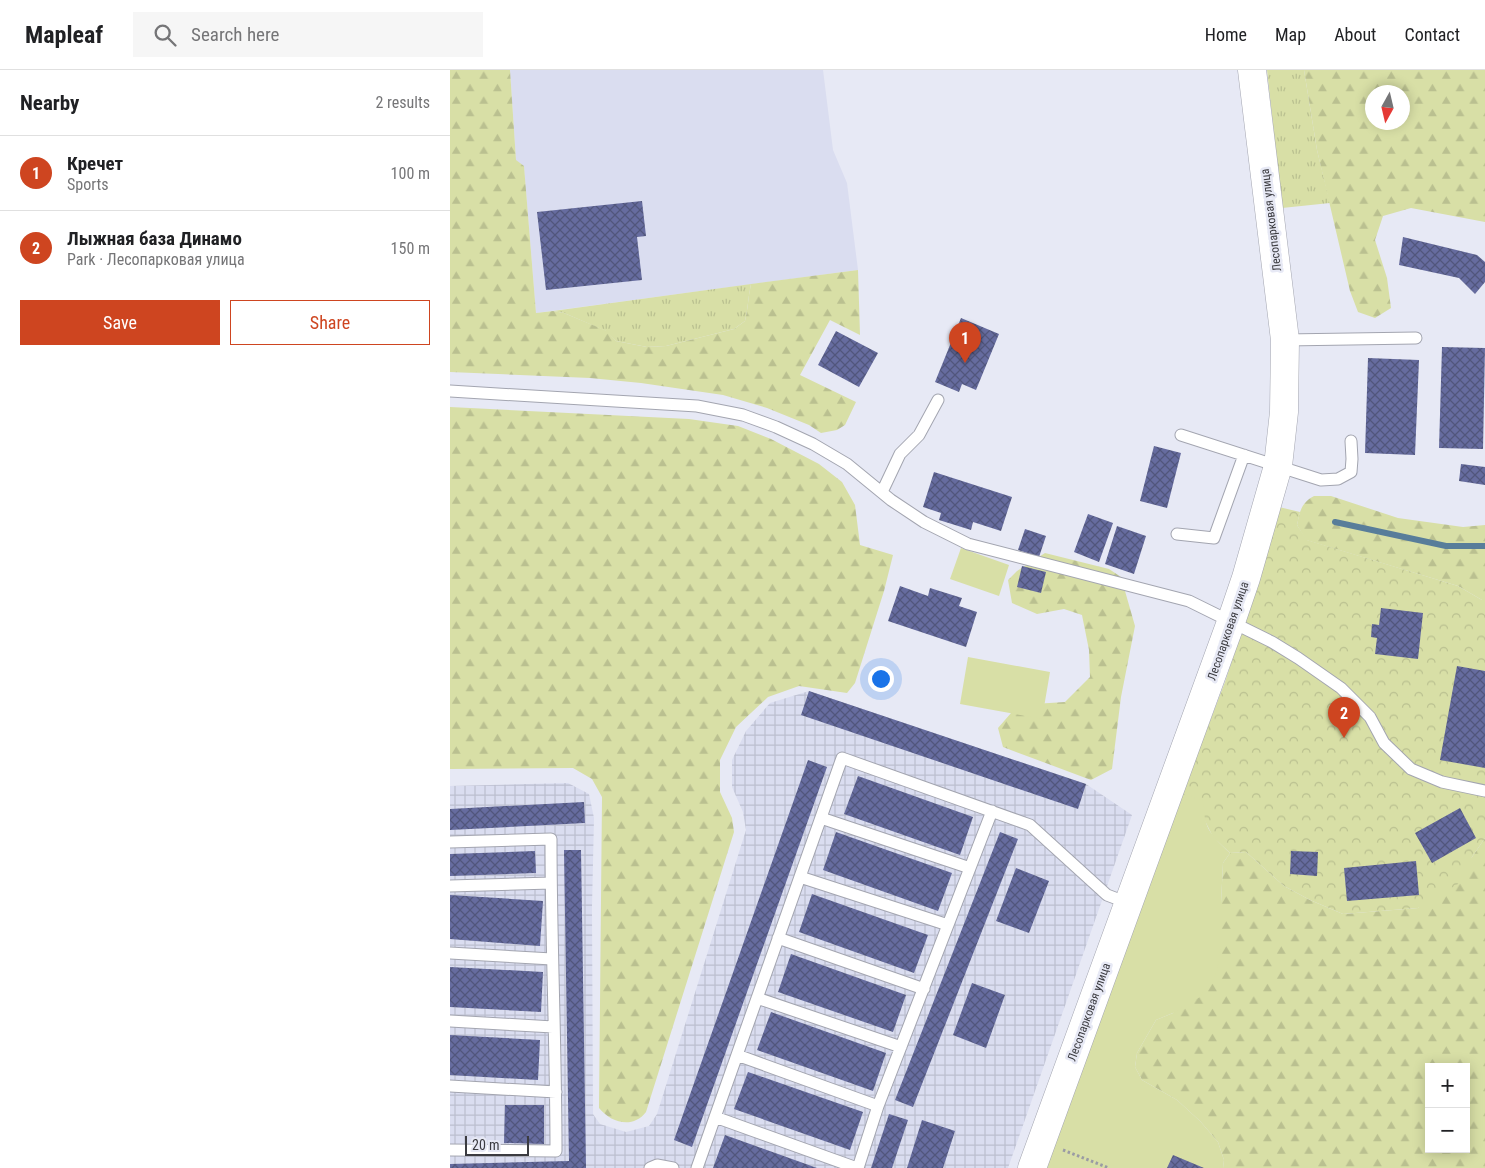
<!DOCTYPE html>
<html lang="en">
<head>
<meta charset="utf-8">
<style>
	:root { --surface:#fff; --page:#f6f6f6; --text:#202124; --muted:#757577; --line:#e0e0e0; --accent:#ce4520 }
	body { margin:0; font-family:"Roboto Condensed",sans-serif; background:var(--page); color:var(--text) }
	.controls { position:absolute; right:15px; bottom:15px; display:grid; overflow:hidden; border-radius:0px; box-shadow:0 2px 12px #0003 }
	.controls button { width:45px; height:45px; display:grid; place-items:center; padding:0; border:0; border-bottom:1px solid var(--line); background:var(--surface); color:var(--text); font:25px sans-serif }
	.compass { position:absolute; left:915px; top:15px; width:45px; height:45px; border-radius:50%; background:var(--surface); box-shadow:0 2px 12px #0003; rotate:188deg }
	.scale { position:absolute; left:15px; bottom:12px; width:64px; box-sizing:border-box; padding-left:5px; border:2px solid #3b3b40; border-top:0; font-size:14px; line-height:18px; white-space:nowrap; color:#3b3b40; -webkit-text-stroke:4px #e7e9f5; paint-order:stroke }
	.you { position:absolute; left:430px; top:608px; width:18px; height:18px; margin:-12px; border:4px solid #fff; border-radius:50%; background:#1a73e8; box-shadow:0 0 0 8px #1a73e833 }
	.badge { display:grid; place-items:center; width:32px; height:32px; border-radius:50%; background:var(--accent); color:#fff; font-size:16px; font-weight:700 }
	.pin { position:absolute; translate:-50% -41px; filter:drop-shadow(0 1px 2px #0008) }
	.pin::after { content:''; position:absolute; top:26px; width:18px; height:15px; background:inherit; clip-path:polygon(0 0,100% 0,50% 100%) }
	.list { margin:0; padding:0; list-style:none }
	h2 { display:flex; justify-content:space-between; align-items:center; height:65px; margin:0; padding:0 20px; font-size:21px }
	h2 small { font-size:16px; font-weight:400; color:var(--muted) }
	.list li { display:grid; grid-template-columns:32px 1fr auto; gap:15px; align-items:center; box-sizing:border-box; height:75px; padding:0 20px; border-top:1px solid var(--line) }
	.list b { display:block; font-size:19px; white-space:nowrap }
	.list p { margin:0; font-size:16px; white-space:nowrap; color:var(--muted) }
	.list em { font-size:16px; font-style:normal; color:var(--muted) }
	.actions { display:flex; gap:10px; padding:15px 20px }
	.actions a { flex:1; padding:11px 0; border:1px solid var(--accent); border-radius:0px; text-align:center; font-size:18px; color:var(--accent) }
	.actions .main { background:var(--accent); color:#fff }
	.icon { flex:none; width:28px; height:28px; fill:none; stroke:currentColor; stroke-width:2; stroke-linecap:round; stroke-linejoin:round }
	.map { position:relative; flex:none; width:1035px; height:1098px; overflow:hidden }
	header { display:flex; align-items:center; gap:30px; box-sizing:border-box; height:70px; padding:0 25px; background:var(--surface); border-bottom:1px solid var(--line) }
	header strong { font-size:24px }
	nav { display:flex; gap:28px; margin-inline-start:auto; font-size:18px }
	.search { width:350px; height:45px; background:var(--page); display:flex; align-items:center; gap:12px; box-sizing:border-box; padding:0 18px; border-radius:0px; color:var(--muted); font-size:19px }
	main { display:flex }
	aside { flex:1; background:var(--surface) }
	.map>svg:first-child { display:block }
	.built { fill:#daddf0 }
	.industrial { fill:url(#industrial-grid) }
	.grass { fill:url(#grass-tufts) }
	.forest { fill:url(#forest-firs); fill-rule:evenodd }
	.park { fill:url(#park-crowns) }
	.pitch { fill:#d8dfa6 }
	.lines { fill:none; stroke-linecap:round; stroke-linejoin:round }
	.stream { stroke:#587d9a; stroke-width:6 }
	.building { fill:url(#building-cross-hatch) }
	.lane-casing { stroke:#a3a5b0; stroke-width:13 }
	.secondary-casing { stroke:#a3a5b0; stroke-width:29 }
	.path { stroke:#9a9ba4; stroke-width:3; stroke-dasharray:2.5 2.5; stroke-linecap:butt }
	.lane { stroke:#fff; stroke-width:11 }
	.secondary { stroke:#fff; stroke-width:28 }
	.labels { text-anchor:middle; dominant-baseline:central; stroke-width:5; stroke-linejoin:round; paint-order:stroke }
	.street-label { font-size:12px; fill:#3b3b40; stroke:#e7e9f5 }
</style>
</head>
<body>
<header>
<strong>Mapleaf</strong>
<div class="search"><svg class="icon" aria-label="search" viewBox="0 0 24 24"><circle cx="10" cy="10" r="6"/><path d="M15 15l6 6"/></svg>Search here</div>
<nav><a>Home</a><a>Map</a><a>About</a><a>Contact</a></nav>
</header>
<main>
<aside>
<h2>Nearby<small>2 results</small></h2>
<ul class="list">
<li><span class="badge">1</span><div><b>Кречет</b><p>Sports</p></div><em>100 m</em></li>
<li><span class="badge">2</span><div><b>Лыжная база Динамо</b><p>Park · Лесопарковая улица</p></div><em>150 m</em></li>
</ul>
<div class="actions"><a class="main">Save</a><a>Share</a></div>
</aside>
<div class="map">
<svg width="1035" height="1098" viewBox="0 0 1035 1098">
	<defs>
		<pattern id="industrial-grid" width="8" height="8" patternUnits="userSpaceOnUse" patternTransform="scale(1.25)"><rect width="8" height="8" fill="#daddf0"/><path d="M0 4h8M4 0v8" fill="none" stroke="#bcbfcf"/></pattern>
		<pattern id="grass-tufts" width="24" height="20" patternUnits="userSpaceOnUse" patternTransform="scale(1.25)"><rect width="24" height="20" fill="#d8dfa6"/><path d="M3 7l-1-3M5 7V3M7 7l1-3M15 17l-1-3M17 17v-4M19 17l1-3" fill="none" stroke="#bac090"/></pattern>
		<pattern id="forest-firs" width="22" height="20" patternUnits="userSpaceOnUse" patternTransform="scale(1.25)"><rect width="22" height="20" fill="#d8dfa6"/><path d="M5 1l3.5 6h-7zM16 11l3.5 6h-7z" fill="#bac090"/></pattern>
		<pattern id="park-crowns" width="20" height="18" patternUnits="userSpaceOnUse" patternTransform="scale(1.25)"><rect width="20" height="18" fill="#d8dfa6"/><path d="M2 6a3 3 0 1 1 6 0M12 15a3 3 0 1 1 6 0" fill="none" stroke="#bac090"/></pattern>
		<pattern id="building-cross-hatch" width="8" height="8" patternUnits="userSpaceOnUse" patternTransform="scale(1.25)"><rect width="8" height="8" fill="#666c9f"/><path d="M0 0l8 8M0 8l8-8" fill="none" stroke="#51567c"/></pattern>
	</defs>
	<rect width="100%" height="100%" fill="#e7e9f5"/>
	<path class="built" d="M 60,0 L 373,0 L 383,80 L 397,113 L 408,200 L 86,243 L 74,97 L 66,91 Z"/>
	<path class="industrial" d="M 359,621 L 636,714 L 682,745 L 558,1098 L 0,1098 L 0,716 L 118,713 L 139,724 L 144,748 L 142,837 L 143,1044 L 150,1054 L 176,1062 L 199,1056 L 207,1044 L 296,760 L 293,742 L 282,717 L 282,690 L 296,661 L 320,633 Z"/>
	<path class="grass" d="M 817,0 L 854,0 L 867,80 L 880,133 L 832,138 Z
		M 301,214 C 298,227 298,239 295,251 L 284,259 L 216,276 L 197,277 L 166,271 L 156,261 L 114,243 L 103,241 Z"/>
	<path class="forest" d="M 0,0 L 60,0 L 66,90 L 74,96 L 86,243 L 103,241 L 114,243 L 157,261 L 166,271 L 197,277 L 216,276 L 284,259 L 295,251 C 298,239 298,227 301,214 L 408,200 L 410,265 L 380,250 L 350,305 L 406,332 L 395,355 L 387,360 L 371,363 L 359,355 L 317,338 L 273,325 L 191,313 L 140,308 L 0,302 Z
		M 854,0 L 1035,0 L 1035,152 L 961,138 L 933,146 L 925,170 L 937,208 L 941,238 L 925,248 L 908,242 L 900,221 L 867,80 ZM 952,22 L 952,52 L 922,52 L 922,22 Z
		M 0,337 L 239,349 L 288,356 L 321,369 L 369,394 L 392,412 L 405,435 L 410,475 L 443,485 L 434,521 L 405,613 L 397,623 L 349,616 L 318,627 L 286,657 L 270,690 L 270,722 L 282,748 L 284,762 L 196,1042 C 183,1059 161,1053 149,1038 L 152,727 L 142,709 L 123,698 L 0,699 Z
		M 864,426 L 881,426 L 948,448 L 1013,457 L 1035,455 L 1035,530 L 1032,530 L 1008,516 L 856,470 L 847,455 C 850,441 851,433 864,426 Z
		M 595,483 L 659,499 L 671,507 L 685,556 L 671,627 L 662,699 L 641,710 L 553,677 L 548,658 L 568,635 L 615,632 L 640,607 L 639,580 L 632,545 L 614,539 L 587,544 L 562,533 L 558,510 L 567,501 Z
		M 1035,768 L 1035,1098 L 773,1098 L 774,1090 L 768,1072 L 750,1051 L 727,1030 L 692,1010 L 685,997 L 687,983 L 706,950 L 723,943 L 771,833 L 773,793 L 780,783 L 796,782 L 834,816 L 860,830 L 893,844 L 968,838 L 1022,787 ZM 979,997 L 1016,997 L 1016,1079 L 979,1079 Z"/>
	<path class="park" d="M 829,437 L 850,442 L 847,455 L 857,470 L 1008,516 L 1032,530 L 1035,530 L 1035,768 L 1022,787 L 1008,814 L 968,838 L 893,844 L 860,830 L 834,816 L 796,782 L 780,783 L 763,767 L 753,747 L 732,724 L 775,612 L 806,517 Z"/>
	<path class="pitch" d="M 511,478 L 559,495 L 549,526 L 500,509 Z
		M 518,587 L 600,602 L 592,649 L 510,634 Z
		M 732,724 L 754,731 C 753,758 761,765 780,783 L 773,793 L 771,833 L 771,875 L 767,902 L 750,927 L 723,943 L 706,950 L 687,983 L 685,997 L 692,1010 L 727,1030 L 750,1051 L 768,1072 L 774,1090 L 773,1098 L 595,1098 Z"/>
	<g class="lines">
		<path class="stream" d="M 885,452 L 996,476 L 1035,476"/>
	</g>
	<path class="building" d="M 192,131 L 196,166 L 187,167 L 192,210 L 96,220 L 87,142 Z
		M 953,167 L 1027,185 L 1035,192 L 1035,212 L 1025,224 L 1009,208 L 949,195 Z
		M 511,248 L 549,264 L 526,320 L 512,314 L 509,322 L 485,312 Z
		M 386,261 L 428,283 L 409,317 L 368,295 Z
		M 992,277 L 1035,278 L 1033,379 L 989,378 Z
		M 918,288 L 969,290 L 965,385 L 915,383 Z
		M 704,376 L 731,383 L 717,438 L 690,431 Z
		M 1011,394 L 1035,397 L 1035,415 L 1009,411 Z
		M 484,402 L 562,427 L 551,461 L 523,452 L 521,460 L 489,450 L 491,443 L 473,437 Z
		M 638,444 L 663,453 L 649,492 L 624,482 Z
		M 667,456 L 696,466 L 684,504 L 655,494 Z
		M 575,459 L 596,466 L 589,487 L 568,480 Z
		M 572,496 L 596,502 L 591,523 L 567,517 Z
		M 450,516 L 478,526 L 480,518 L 512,528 L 509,536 L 527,542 L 516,577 L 438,551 Z
		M 931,538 L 973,543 L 968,589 L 925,584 L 927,568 L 921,567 L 922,554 L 929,555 Z
		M 1007,596 L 1035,601 L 1035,698 L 990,690 Z
		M 359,621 L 636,714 L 628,739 L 351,645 Z
		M 358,690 L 377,697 L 242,1077 L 224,1070 Z
		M 408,706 L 523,747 L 510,785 L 394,744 Z
		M 134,732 L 135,753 L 0,760 L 0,739 Z
		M 1010,738 L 1026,768 L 982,793 L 965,763 Z
		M 386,762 L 502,803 L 488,841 L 373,800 Z
		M 550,762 L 568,769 L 463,1037 L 445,1030 Z
		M 114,780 L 131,780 L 136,1098 L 0,1098 L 0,1094 L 119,1091 Z
		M 85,781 L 86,803 L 0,806 L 0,784 Z
		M 841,781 L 868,782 L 867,806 L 840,804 Z
		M 966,791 L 969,825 L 897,831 L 894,798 Z
		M 566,798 L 599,811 L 579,863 L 546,851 Z
		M 362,824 L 478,865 L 464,903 L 349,862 Z
		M 0,825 L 93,831 L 90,876 L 0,869 Z
		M 341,884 L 456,925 L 443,962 L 328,922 Z
		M 0,897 L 93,902 L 91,942 L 0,937 Z
		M 522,913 L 555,925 L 536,978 L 503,965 Z
		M 321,942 L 436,983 L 423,1021 L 307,980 Z
		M 0,965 L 90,970 L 88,1010 L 0,1005 Z
		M 298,1002 L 413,1042 L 400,1080 L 284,1039 Z
		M 55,1035 L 94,1035 L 94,1074 L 54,1073 Z
		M 439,1044 L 458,1050 L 442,1098 L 421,1098 Z
		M 472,1050 L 505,1061 L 493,1098 L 457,1098 Z
		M 275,1065 L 367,1098 L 263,1098 Z
		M 723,1085 L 754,1098 L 717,1098 Z"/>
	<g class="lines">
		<defs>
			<path id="lane" d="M 835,270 L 966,268
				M 0,321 L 247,336 L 293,345 L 326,357 L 363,374 L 397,394 L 441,430 L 474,452 L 518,474 L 739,531 L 822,572 L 848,588 L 891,618 L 920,647 L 934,673 L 961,699 L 992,712 L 1035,721
				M 731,365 L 871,410 L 888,409 L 901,402 L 902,389 L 901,371
				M 432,422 L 450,384 L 469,365 L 488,330
				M 727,464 L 764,468 L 794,385
				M 371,748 L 520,798
				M 0,772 L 101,769 C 101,873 106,977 106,1081 L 0,1080
				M 350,807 L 498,855
				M 0,816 L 101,813
				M 328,868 L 474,919
				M 0,883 L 102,889
				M 307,928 L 451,977
				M 0,951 L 103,957
				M 287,985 L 428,1036
				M 0,1016 L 106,1022
				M 265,1047 L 407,1098
				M 200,1098 L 207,1095 L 223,1098
				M 247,1098 L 392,688 L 580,755 L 657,825 L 678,833
				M 408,1098 L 428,1036 L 542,741"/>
			<path id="secondary" d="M 582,1098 L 781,552 L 796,508 L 828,396 L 834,342 L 835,270 L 802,0"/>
		</defs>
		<use href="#lane" class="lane-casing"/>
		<use href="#secondary" class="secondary-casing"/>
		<path class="path" d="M 613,1080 L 659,1098"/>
		<use href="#lane" class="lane"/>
		<use href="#secondary" class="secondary"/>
	</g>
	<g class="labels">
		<g class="street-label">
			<text transform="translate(821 150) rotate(-97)">Лесопарковая улица</text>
			<text transform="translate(778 561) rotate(-71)">Лесопарковая улица</text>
			<text transform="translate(639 942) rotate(-70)">Лесопарковая улица</text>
		</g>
	</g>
</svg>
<div class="controls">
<button>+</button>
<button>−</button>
</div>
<svg class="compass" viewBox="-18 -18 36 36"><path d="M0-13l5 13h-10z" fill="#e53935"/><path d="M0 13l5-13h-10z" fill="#757577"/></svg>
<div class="scale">20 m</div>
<div class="you"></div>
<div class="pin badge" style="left:515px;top:293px">1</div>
<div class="pin badge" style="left:894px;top:668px">2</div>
</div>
</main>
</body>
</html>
